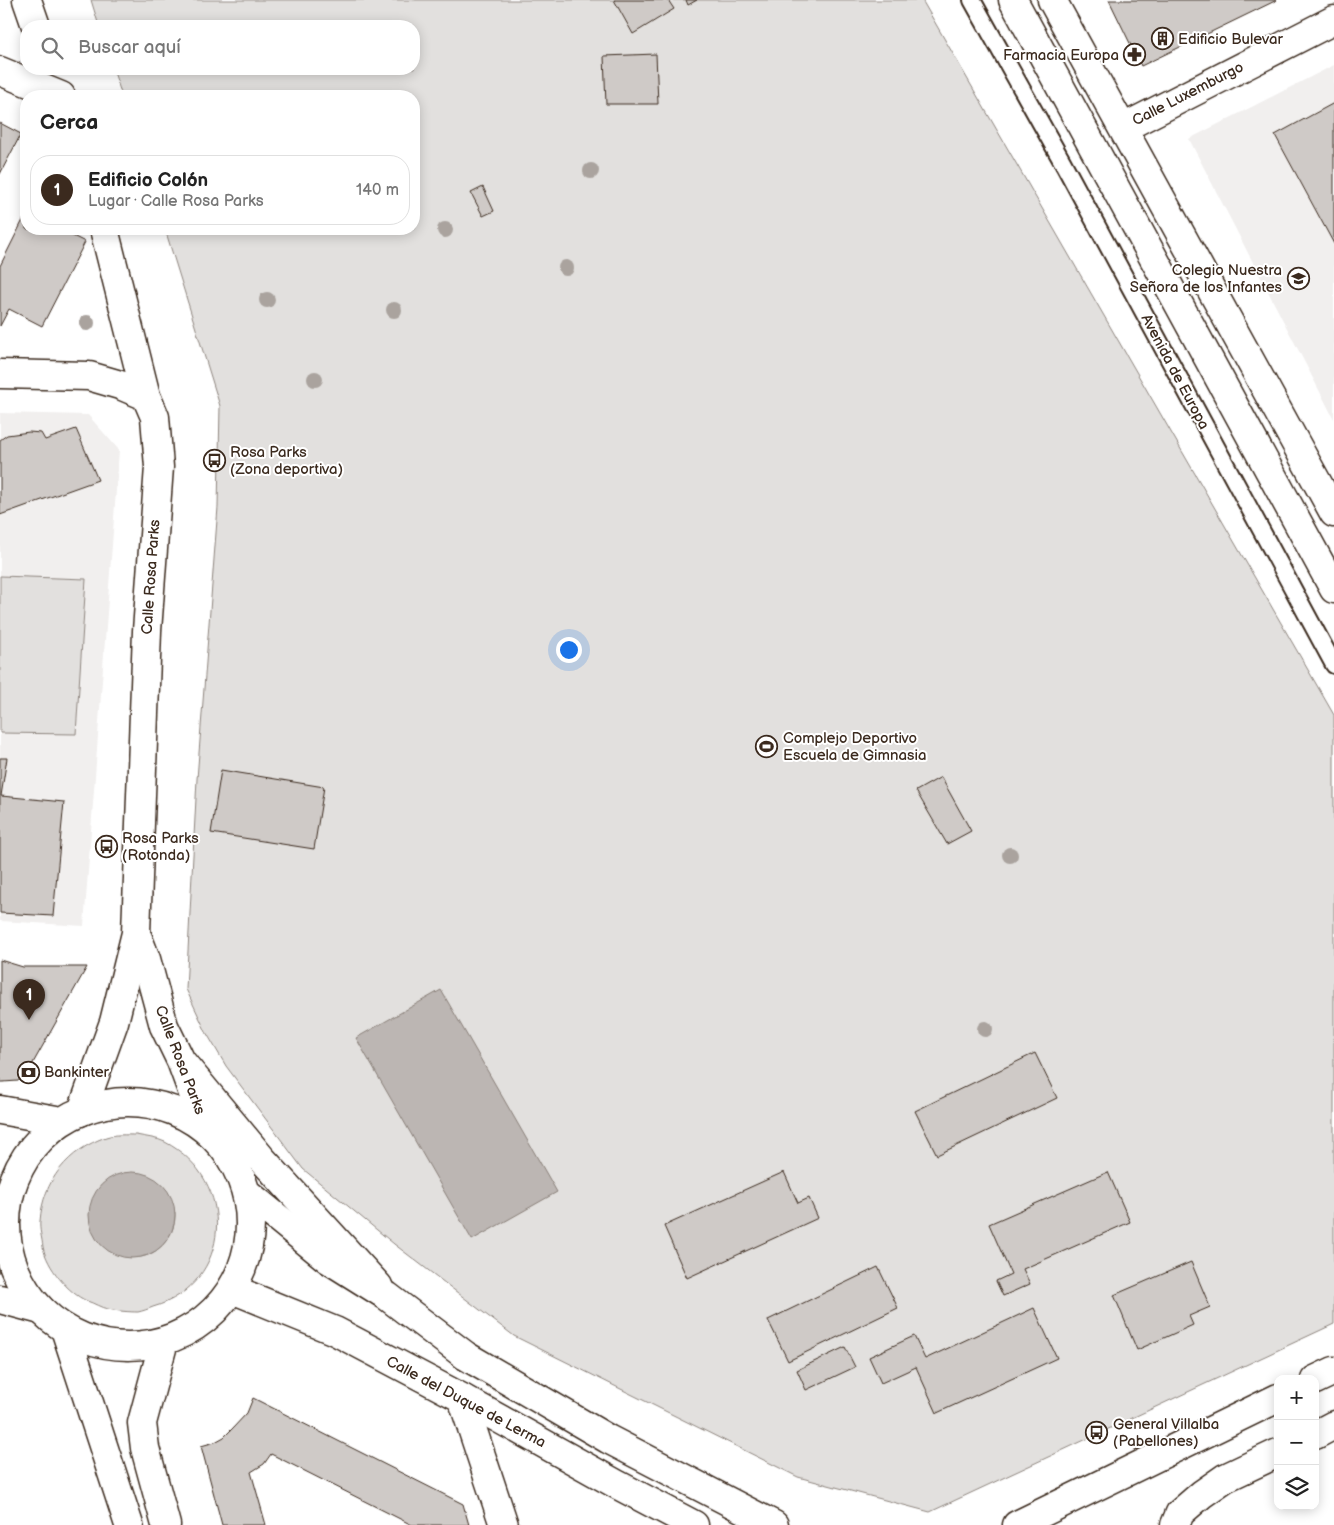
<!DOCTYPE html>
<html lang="es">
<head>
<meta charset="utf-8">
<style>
	:root { --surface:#fff; --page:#f6f6f6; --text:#222; --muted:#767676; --line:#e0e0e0; --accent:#3b2a1e }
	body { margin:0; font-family:"Balsamiq Sans",sans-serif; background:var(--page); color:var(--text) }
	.controls { position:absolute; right:15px; bottom:15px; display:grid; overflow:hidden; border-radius:10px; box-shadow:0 2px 12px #0003 }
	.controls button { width:45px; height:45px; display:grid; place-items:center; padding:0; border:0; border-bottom:1px solid var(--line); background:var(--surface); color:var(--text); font:25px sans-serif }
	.you { position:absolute; left:568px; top:649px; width:18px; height:18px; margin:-12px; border:4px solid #fff; border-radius:50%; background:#1a73e8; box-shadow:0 0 0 8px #1a73e833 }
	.badge { display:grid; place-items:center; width:32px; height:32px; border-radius:50%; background:var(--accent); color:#fff; font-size:16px; font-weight:700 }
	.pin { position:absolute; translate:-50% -41px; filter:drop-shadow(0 1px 2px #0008) }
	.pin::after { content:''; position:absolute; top:26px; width:18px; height:15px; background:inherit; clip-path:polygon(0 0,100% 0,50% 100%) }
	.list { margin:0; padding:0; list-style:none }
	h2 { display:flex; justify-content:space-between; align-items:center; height:65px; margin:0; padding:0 20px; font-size:21px }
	h2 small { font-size:16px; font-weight:400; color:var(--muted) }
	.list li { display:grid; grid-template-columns:32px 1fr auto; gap:15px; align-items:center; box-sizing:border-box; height:70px; margin:0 10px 10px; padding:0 10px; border:1px solid var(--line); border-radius:20px }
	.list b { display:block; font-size:19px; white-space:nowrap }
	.list p { margin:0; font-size:16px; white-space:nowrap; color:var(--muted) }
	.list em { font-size:16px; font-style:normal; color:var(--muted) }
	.icon { flex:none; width:28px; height:28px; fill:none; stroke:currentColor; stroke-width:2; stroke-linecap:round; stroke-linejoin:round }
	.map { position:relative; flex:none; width:1334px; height:1525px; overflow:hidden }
	.search { position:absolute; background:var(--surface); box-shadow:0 2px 12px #0003; left:20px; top:20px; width:400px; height:55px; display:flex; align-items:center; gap:12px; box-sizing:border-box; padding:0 18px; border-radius:20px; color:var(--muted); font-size:19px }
	.panel { position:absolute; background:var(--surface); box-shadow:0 2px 12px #0003; left:20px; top:90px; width:400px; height:145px; border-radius:20px }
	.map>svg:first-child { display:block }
	.built { fill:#f1efee }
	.green { fill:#e2e0de; stroke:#8e857e; fill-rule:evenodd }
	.water { fill:#bcb6b3; stroke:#887e77 }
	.building { fill:#cfcac7; stroke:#3b2a1e }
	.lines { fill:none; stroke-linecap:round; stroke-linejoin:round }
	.lane-casing { stroke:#3b2a1e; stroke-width:20 }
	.street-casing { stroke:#3b2a1e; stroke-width:31 }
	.secondary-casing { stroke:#3b2a1e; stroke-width:31 }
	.primary-casing { stroke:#3b2a1e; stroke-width:31 }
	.lane { stroke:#fff; stroke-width:16 }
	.street { stroke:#fff; stroke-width:28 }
	.secondary { stroke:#fff; stroke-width:28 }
	.primary { stroke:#fff; stroke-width:28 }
	.tree { fill:#aaa39e }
	.labels { text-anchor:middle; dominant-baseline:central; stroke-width:4; stroke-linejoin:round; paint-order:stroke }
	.poi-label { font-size:15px; fill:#3b2a1e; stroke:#fff; text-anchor:start }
	.street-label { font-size:15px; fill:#3b2a1e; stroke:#fff }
</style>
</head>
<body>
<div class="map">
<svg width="1334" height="1525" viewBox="0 0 1334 1525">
	<rect width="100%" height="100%" fill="#fff"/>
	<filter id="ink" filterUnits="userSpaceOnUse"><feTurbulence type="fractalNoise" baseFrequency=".02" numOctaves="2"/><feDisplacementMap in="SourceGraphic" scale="10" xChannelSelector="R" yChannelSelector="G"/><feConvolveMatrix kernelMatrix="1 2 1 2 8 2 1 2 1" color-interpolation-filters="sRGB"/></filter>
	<g filter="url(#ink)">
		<path class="built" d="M 1334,65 L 1334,419 L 1189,139 Z
			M 0,413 L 88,415 L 119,450 L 84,926 L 0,921 Z"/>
		<path class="green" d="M 91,0 L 922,0 L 1334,715 L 1334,1324 L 930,1512 L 798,1477 L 514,1336 L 394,1244 L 303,1169 L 226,1066 L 206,1032 L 186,989 L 197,779 L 218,507 L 220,406 L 165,229 L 414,229 L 414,96 L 122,96 L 113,69 L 414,69 L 414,26 L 99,26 Z
			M 0,576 L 86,579 L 76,734 L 0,733 Z
			M 136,1135 C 145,1137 157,1138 165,1142 C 238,1180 233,1284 153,1307 C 148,1309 143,1311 138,1312 C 130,1312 116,1311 108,1309 C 101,1308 94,1303 87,1301 C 68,1293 47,1267 43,1247 C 42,1238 39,1229 40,1221 C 43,1181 68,1150 106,1137 C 115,1134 126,1135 136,1135 ZM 93,1199 L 175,1212 C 175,1217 175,1223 173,1228 C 168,1244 150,1260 132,1257 C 128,1257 124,1255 120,1254 C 116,1252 110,1251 106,1248 C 89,1236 88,1216 93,1199 Z"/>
		<path class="water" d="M 441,990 L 557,1192 L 472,1240 L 356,1038 Z
			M89 1215a43 43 0 1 1 86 0a43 43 0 1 1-86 0Z"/>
		<path class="building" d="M 614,0 L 668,0 L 674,9 L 633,34 Z
			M 686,0 L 697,0 L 688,5 Z
			M 1109,0 L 1277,0 L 1141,66 Z
			M 656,54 L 658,104 L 606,104 L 604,56 Z
			M 1334,103 L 1334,244 L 1275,135 Z
			M 0,123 L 21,134 L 0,174 Z
			M 483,187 L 494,211 L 483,216 L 471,193 Z
			M 26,214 L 26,229 L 59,229 L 85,242 L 42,326 L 9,309 L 0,326 L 0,266 Z
			M 76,429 L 98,480 L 0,515 L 0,440 L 7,435 L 29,432 L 41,433 L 45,440 Z
			M 0,758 L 7,758 L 1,796 L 64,802 L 53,916 L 0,913 Z
			M 221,770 L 324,787 L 314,849 L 211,833 Z
			M 941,777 L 971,831 L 947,844 L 916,791 Z
			M 0,960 L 23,967 L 87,967 L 28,1072 L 18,1081 L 3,1082 L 0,1082 Z
			M 1035,1053 L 1057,1098 L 937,1155 L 915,1111 Z
			M 784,1172 L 798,1203 L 809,1198 L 818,1218 L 687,1278 L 664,1226 Z
			M 1108,1172 L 1130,1222 L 1023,1269 L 1030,1284 L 1003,1296 L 996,1281 L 1011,1274 L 989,1224 Z
			M 1191,1262 L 1210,1307 L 1189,1316 L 1193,1325 L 1137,1350 L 1114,1295 Z
			M 878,1267 L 898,1308 L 788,1361 L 768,1320 Z
			M 1034,1308 L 1057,1358 L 937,1413 L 916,1367 L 881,1383 L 869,1357 L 914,1336 L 925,1359 Z
			M 845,1347 L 855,1367 L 806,1390 L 797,1370 Z
			M 253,1398 L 463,1504 L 469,1525 L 412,1525 L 271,1454 L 264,1464 L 251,1472 L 266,1525 L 222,1525 L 201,1446 L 215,1442 L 224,1437 L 232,1429 L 247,1413 Z"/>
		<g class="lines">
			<defs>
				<path id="lane" d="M 972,0 L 1062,161 L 1334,665"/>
				<path id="street" d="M 27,0 L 36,26
					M 0,71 L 61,96
					M 1123,128 L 1334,20
					M 0,374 L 89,376 L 120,385 L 146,396
					M 136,933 L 146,959 L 164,1026 L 181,1061 L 206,1129
					M 181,1061 L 262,1159 L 378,1286
					M 82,1111 L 114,1022 L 136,933 L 147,631 L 159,467 L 155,417 L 146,396 L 104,229
					M 0,1230 L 6,1219
					M 0,1299 L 41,1310
					M 462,1398 L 504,1525"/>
				<path id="secondary" d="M 1013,0 L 1334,589
					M 1052,0 L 1334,513"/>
				<path id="primary" d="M6 1224a122 122 0 1 1 244 0a122 122 0 1 1-244 0Z
					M 0,1110 L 62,1121
					M 247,1193 L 328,1259 L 387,1296 L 466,1356 L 608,1439 L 774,1525
					M 232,1289 L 335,1331 L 462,1398 L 618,1485 L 694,1525
					M 65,1329 L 129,1525
					M 164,1341 L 142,1423 L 145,1448 L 166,1525
					M 1315,1380 L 1334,1371
					M 1315,1435 L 1334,1425
					M 1017,1525 L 1278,1398
					M 1175,1525 L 1180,1513 L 1202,1494 L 1225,1478 L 1278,1453"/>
			</defs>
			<use href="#lane" class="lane-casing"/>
			<use href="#street" class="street-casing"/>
			<use href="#secondary" class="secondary-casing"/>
			<use href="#primary" class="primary-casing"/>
			<use href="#lane" class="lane"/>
			<use href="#street" class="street"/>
			<use href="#secondary" class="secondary"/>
			<use href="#primary" class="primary"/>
		</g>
		<g class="tree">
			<circle cx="591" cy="171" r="8"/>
			<circle cx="445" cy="230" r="8"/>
			<circle cx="566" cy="268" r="8"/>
			<circle cx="267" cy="300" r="8"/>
			<circle cx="394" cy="310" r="8"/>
			<circle cx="87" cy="323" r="8"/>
			<circle cx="315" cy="379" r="8"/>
			<circle cx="1010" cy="855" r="8"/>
			<circle cx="985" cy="1029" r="8"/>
		</g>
	</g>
	<defs>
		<symbol id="building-ring" viewBox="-11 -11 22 22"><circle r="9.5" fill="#fff" stroke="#3b2a1e" stroke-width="1.5"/><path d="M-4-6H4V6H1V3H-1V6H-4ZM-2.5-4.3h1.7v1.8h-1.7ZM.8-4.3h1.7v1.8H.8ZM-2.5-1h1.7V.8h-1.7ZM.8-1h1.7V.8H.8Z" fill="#3b2a1e"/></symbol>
		<symbol id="pharmacy-ring" viewBox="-11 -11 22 22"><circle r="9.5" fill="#fff" stroke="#3b2a1e" stroke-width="1.5"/><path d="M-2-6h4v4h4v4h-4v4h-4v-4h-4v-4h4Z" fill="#3b2a1e"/></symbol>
		<symbol id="school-ring" viewBox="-11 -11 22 22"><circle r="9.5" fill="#fff" stroke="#3b2a1e" stroke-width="1.5"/><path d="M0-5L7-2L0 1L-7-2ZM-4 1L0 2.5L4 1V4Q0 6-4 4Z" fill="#3b2a1e"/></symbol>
		<symbol id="bus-ring" viewBox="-11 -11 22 22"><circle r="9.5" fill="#fff" stroke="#3b2a1e" stroke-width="1.5"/><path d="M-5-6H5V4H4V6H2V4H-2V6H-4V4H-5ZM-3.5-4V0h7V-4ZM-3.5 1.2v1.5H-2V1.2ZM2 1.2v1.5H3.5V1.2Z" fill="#3b2a1e"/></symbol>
		<symbol id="stadium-ring" viewBox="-11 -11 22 22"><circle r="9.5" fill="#fff" stroke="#3b2a1e" stroke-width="1.5"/><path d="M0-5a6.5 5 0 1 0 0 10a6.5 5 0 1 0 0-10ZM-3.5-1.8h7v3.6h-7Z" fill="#3b2a1e"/></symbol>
		<symbol id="bank-ring" viewBox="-11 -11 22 22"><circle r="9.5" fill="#fff" stroke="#3b2a1e" stroke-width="1.5"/><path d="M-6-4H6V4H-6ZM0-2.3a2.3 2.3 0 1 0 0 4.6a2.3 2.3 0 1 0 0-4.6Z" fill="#3b2a1e"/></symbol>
	</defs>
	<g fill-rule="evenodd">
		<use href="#building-ring" x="1150" y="26" width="25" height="25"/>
		<use href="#pharmacy-ring" x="1122" y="42" width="25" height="25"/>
		<use href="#school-ring" x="1286" y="266" width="25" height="25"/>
		<use href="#bus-ring" x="202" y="448" width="25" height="25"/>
		<use href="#stadium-ring" x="754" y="734" width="25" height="25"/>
		<use href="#bus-ring" x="94" y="834" width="25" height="25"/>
		<use href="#bank-ring" x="16" y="1060" width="25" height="25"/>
		<use href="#bus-ring" x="1084" y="1420" width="25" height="25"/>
	</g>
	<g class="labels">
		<g class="poi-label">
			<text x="1178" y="39">Edificio Bulevar</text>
			<text x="1119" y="55" text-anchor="end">Farmacia Europa</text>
			<text x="1282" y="270" text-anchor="end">Colegio Nuestra<tspan x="1282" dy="17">Señora de los Infantes</tspan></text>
			<text x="230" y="452">Rosa Parks<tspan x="230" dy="17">(Zona deportiva)</tspan></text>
			<text x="783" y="738">Complejo Deportivo<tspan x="783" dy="17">Escuela de Gimnasia</tspan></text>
			<text x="122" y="838">Rosa Parks<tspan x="122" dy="17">(Rotonda)</tspan></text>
			<text x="44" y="1072">Bankinter</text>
			<text x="1113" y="1424">General Villalba<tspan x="1113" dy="17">(Pabellones)</tspan></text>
		</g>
		<g class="street-label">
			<text transform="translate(1188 94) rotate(-27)">Calle Luxemburgo</text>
			<text transform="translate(1175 372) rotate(62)">Avenida de Europa</text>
			<text transform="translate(151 577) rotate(-86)">Calle Rosa Parks</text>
			<text transform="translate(180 1060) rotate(69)">Calle Rosa Parks</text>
			<text transform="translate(466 1402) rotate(28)">Calle del Duque de Lerma</text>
		</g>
	</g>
</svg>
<div class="controls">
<button>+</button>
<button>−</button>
<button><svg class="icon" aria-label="layers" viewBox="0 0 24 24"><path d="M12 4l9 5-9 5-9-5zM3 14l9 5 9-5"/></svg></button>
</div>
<div class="you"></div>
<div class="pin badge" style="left:29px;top:1020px">1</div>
<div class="search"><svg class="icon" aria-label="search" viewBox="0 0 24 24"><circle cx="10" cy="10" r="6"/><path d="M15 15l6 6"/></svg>Buscar aquí</div>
<section class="panel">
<h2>Cerca<small></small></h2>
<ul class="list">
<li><span class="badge">1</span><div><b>Edificio Colón</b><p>Lugar · Calle Rosa Parks</p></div><em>140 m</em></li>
</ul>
</section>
</div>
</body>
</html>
